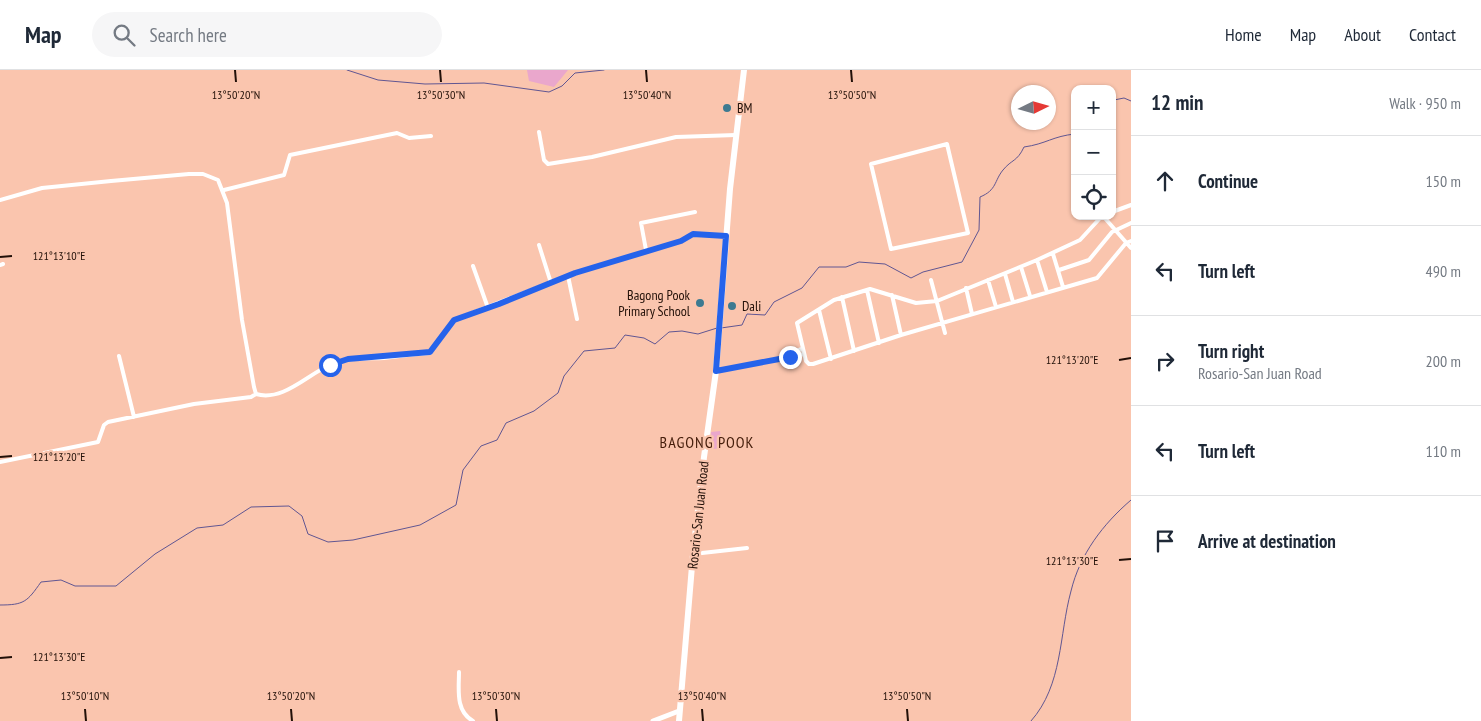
<!DOCTYPE html>
<html lang="en">
<head>
<meta charset="utf-8">
<style>
	:root { --surface:#fff; --page:#f6f6f7; --text:#1f2937; --muted:#747a83; --line:#e0e1e3 }
	body { margin:0; font-family:"PT Sans Narrow",sans-serif; background:var(--page); color:var(--text) }
	.controls { position:absolute; right:15px; top:15px; display:grid; overflow:hidden; border-radius:10px; box-shadow:0 1px 4px #0004 }
	.controls button { width:45px; height:45px; display:grid; place-items:center; padding:0; border:0; border-bottom:1px solid var(--line); background:var(--surface); color:var(--text); font:25px sans-serif }
	.compass { position:absolute; left:1011px; top:15px; width:45px; height:45px; border-radius:50%; background:var(--surface); box-shadow:0 1px 4px #0004; rotate:85deg }
	.stop { position:absolute; width:15px; height:15px; margin:-11px; border:4px solid #2563eb; border-radius:50%; background:#fff }
	.stop.end { background:#2563eb; border-color:#fff; box-shadow:0 1px 5px #0008 }
	.list { margin:0; padding:0; list-style:none }
	h2 { display:flex; justify-content:space-between; align-items:center; height:65px; margin:0; padding:0 20px; font-size:21px }
	h2 small { font-size:16px; font-weight:400; color:var(--muted) }
	.list li { display:grid; grid-template-columns:32px 1fr auto; gap:15px; align-items:center; box-sizing:border-box; height:90px; padding:0 20px; border-top:1px solid var(--line) }
	.list b { display:block; font-size:19px; white-space:nowrap }
	.list p { margin:0; font-size:16px; white-space:nowrap; color:var(--muted) }
	.list em { font-size:16px; font-style:normal; color:var(--muted) }
	.icon { flex:none; width:28px; height:28px; fill:none; stroke:currentColor; stroke-width:2; stroke-linecap:round; stroke-linejoin:round }
	.map { position:relative; flex:none; width:1131px; height:651px; overflow:hidden }
	header { display:flex; align-items:center; gap:30px; box-sizing:border-box; height:70px; padding:0 25px; background:var(--surface); border-bottom:1px solid var(--line) }
	header strong { font-size:24px }
	nav { display:flex; gap:28px; margin-inline-start:auto; font-size:18px }
	.search { width:350px; height:45px; background:var(--page); display:flex; align-items:center; gap:12px; box-sizing:border-box; padding:0 18px; border-radius:28px; color:var(--muted); font-size:19px }
	main { display:flex }
	aside { flex:1; background:var(--surface) }
	.map>svg:first-child { display:block }
	.green { fill:#eaa7cc }
	.lines { fill:none; stroke-linecap:round; stroke-linejoin:round }
	.stream { stroke:#605692; stroke-width:1 }
	.minor { stroke:#fff; stroke-width:4 }
	.tertiary { stroke:#fff; stroke-width:5 }
	.primary { stroke:#fff; stroke-width:6 }
	.route { stroke:#2563eb; stroke-width:6 }
	.ticks { fill:none; stroke:#221008; stroke-width:2 }
	.poi-dot { fill:#3d7a91; stroke:#fac5ae; stroke-width:2 }
	.labels { text-anchor:middle; dominant-baseline:central; stroke-width:4.5; stroke-linejoin:round; paint-order:stroke }
	.poi-label { font-size:14px; fill:#221008; stroke:#fac5ae; text-anchor:start }
	.street-label { font-size:14px; fill:#221008; stroke:#fac5ae }
	.quarter-label { font-size:16px; letter-spacing:1px; fill:#451d0a; stroke:#fac5ae }
	.ticks-label { font-size:12px; text-anchor:middle; fill:#221008; stroke:#fac5ae; stroke-width:4.5; stroke-linejoin:round; paint-order:stroke }
</style>
</head>
<body>
<header>
<strong>Map</strong>
<div class="search"><svg class="icon" aria-label="search" viewBox="0 0 24 24"><circle cx="10" cy="10" r="6"/><path d="M15 15l6 6"/></svg>Search here</div>
<nav><a>Home</a><a>Map</a><a>About</a><a>Contact</a></nav>
</header>
<main>
<div class="map">
<svg width="1131" height="651" viewBox="0 0 1131 651">
	<rect width="100%" height="100%" fill="#fac5ae"/>
	<path class="green" d="M 527,0 L 568,0 L 554,17 L 529,11 Z
		M 720,361 L 722,378 L 713,379 L 711,362 Z"/>
	<g class="lines">
		<path class="stream" d="M 347,0 L 378,10 L 425,14 L 484,13 L 549,22 L 562,16 L 575,3 L 604,0
			M 1112,34 L 1114,30 L 1124,28 L 1131,31
			M 721,258 L 742,255 L 747,244 L 765,245 L 774,232 L 802,218 L 819,197 L 846,197 L 859,192 L 885,194 L 911,208 L 923,202 L 962,192 L 979,160 L 980,127 C 997,120 994,111 1003,100 C 1012,89 1017,92 1024,77 C 1046,74 1053,66 1075,64
			M 0,535 C 24,535 27,532 41,512 L 61,510 L 75,516 L 116,516 L 155,484 L 197,458 L 223,455 L 251,437 L 289,436 L 302,446 L 308,464 L 328,472 L 353,470 L 420,455 L 456,435 L 463,400 L 481,376 L 497,370 L 506,353 L 534,341 L 558,323 L 564,306 L 584,281 L 615,278 L 625,265 L 644,268 L 655,274 L 669,262 L 682,261 L 698,264 L 717,258
			M 1031,651 C 1063,615 1059,565 1071,521 C 1080,484 1103,454 1131,430"/>
		<path class="minor" d="M 539,62 L 544,90 L 548,94 L 592,87 L 676,67 L 736,65
			M 947,74 L 968,163 L 891,179 L 871,94 Z
			M 224,120 L 284,105 L 290,85 L 397,63 L 409,68 L 431,66
			M 0,130 L 42,118 L 111,111 L 189,104 L 203,104 L 218,110 L 227,133 L 242,250 L 254,317 L 256,324 C 283,332 308,304 330,295 C 347,287 366,289 384,288 C 399,286 415,284 430,283 L 454,250 L 575,203 L 681,171 L 693,164 L 726,166
			M 1112,142 L 1131,135
			M 1102,146 L 1080,170 L 1037,190 L 937,231 L 916,233 L 870,219 L 834,230 L 797,253 L 806,291 L 809,294 L 813,294 L 901,265 L 1097,208 L 1126,173 L 1131,171
			M 1103,146 L 1131,178
			M 539,175 L 551,213
			M 646,180 L 641,153 L 695,142
			M 1053,184 L 1063,217
			M 1037,190 L 1047,222
			M 0,195 L 3,194
			M 473,196 L 488,238
			M 1021,197 L 1030,226
			M 1059,200 L 1089,190 L 1112,162 L 1131,153
			M 1005,204 L 1013,232
			M 568,206 L 577,249
			M 931,210 L 945,263
			M 988,210 L 996,237
			M 966,218 L 972,244
			M 867,220 L 879,273
			M 892,225 L 901,265
			M 842,227 L 854,281
			M 819,240 L 831,289
			M 119,286 L 134,347
			M 785,287 L 789,283 L 802,279
			M 716,301 L 804,284
			M 0,392 L 98,372 L 104,355 L 108,352 L 194,334 L 251,327 L 256,324
			M 693,484 L 747,478
			M 459,602 C 459,619 455,641 473,651"/>
		<path class="tertiary" d="M 653,651 L 679,641"/>
		<path class="primary" d="M 679,651 L 693,484 L 704,387 L 716,301 L 730,119 L 744,0"/>
	</g>
	<g class="lines">
		<path class="route" d="M 330,295 L 348,289 L 430,282 L 454,250 L 499,234 L 575,203 L 681,171 L 693,164 L 726,166 L 716,301 L 790,287"/>
	</g>
	<path class="ticks" d="M 235,0 L 236,12M 440,0 L 441,12M 646,0 L 647,12M 851,0 L 852,12M 0,187 L 12,186M 1119,290 L 1131,288M 0,387 L 12,386M 1119,490 L 1131,489M 0,588 L 12,587M 85,639 L 86,651M 291,639 L 292,651M 496,639 L 497,651M 702,639 L 703,651M 907,639 L 908,651"/>
	<g class="poi-dot">
		<circle cx="727" cy="38" r="5"/>
		<circle cx="700" cy="233" r="5"/>
		<circle cx="732" cy="236" r="5"/>
	</g>
	<g class="labels">
		<g class="poi-label">
			<text x="737" y="38">BM</text>
			<text x="690" y="225" text-anchor="end">Bagong Pook<tspan x="690" dy="16">Primary School</tspan></text>
			<text x="742" y="236">Dali</text>
		</g>
		<g class="street-label">
			<text transform="translate(698 445) rotate(-84)">Rosario-San Juan Road</text>
		</g>
		<g class="quarter-label">
			<text x="707" y="372">BAGONG POOK</text>
		</g>
	</g>
	<g class="ticks-label">
		<text x="236" y="29">13°50'20"N</text>
		<text x="441" y="29">13°50'30"N</text>
		<text x="647" y="29">13°50'40"N</text>
		<text x="852" y="29">13°50'50"N</text>
		<text x="59" y="190">121°13'10"E</text>
		<text x="1072" y="294">121°13'20"E</text>
		<text x="59" y="391">121°13'20"E</text>
		<text x="1072" y="495">121°13'30"E</text>
		<text x="59" y="591">121°13'30"E</text>
		<text x="85" y="630">13°50'10"N</text>
		<text x="291" y="630">13°50'20"N</text>
		<text x="496" y="630">13°50'30"N</text>
		<text x="702" y="630">13°50'40"N</text>
		<text x="907" y="630">13°50'50"N</text>
	</g>
</svg>
<div class="controls">
<button>+</button>
<button>−</button>
<button><svg class="icon" aria-label="locate" viewBox="0 0 24 24"><circle cx="12" cy="12" r="6"/><path d="M12 2v4M12 18v4M2 12h4M18 12h4"/></svg></button>
</div>
<svg class="compass" viewBox="-18 -18 36 36"><path d="M0-13l5 13h-10z" fill="#e53935"/><path d="M0 13l5-13h-10z" fill="#747a83"/></svg>
<div class="stop" style="left:330px;top:295px"></div>
<div class="stop end" style="left:790px;top:287px"></div>
</div>
<aside>
<h2>12 min<small>Walk · 950 m</small></h2>
<ul class="list">
<li><svg class="icon" aria-label="ahead" viewBox="0 0 24 24"><path d="M12 20V5M6 11l6-6 6 6"/></svg><div><b>Continue</b></div><em>150 m</em></li>
<li><svg class="icon" aria-label="left" viewBox="0 0 24 24"><path d="M17 20v-9H6M10 6l-5 5 5 5"/></svg><div><b>Turn left</b></div><em>490 m</em></li>
<li><svg class="icon" aria-label="right" viewBox="0 0 24 24"><path d="M7 20v-9h11M14 6l5 5-5 5"/></svg><div><b>Turn right</b><p>Rosario-San Juan Road</p></div><em>200 m</em></li>
<li><svg class="icon" aria-label="left" viewBox="0 0 24 24"><path d="M17 20v-9H6M10 6l-5 5 5 5"/></svg><div><b>Turn left</b></div><em>110 m</em></li>
<li><svg class="icon" aria-label="arrive" viewBox="0 0 24 24"><path d="M6 21V4h12l-3 4 3 4H6"/></svg><div><b>Arrive at destination</b></div></li>
</ul>
</aside>
</main>
</body>
</html>
